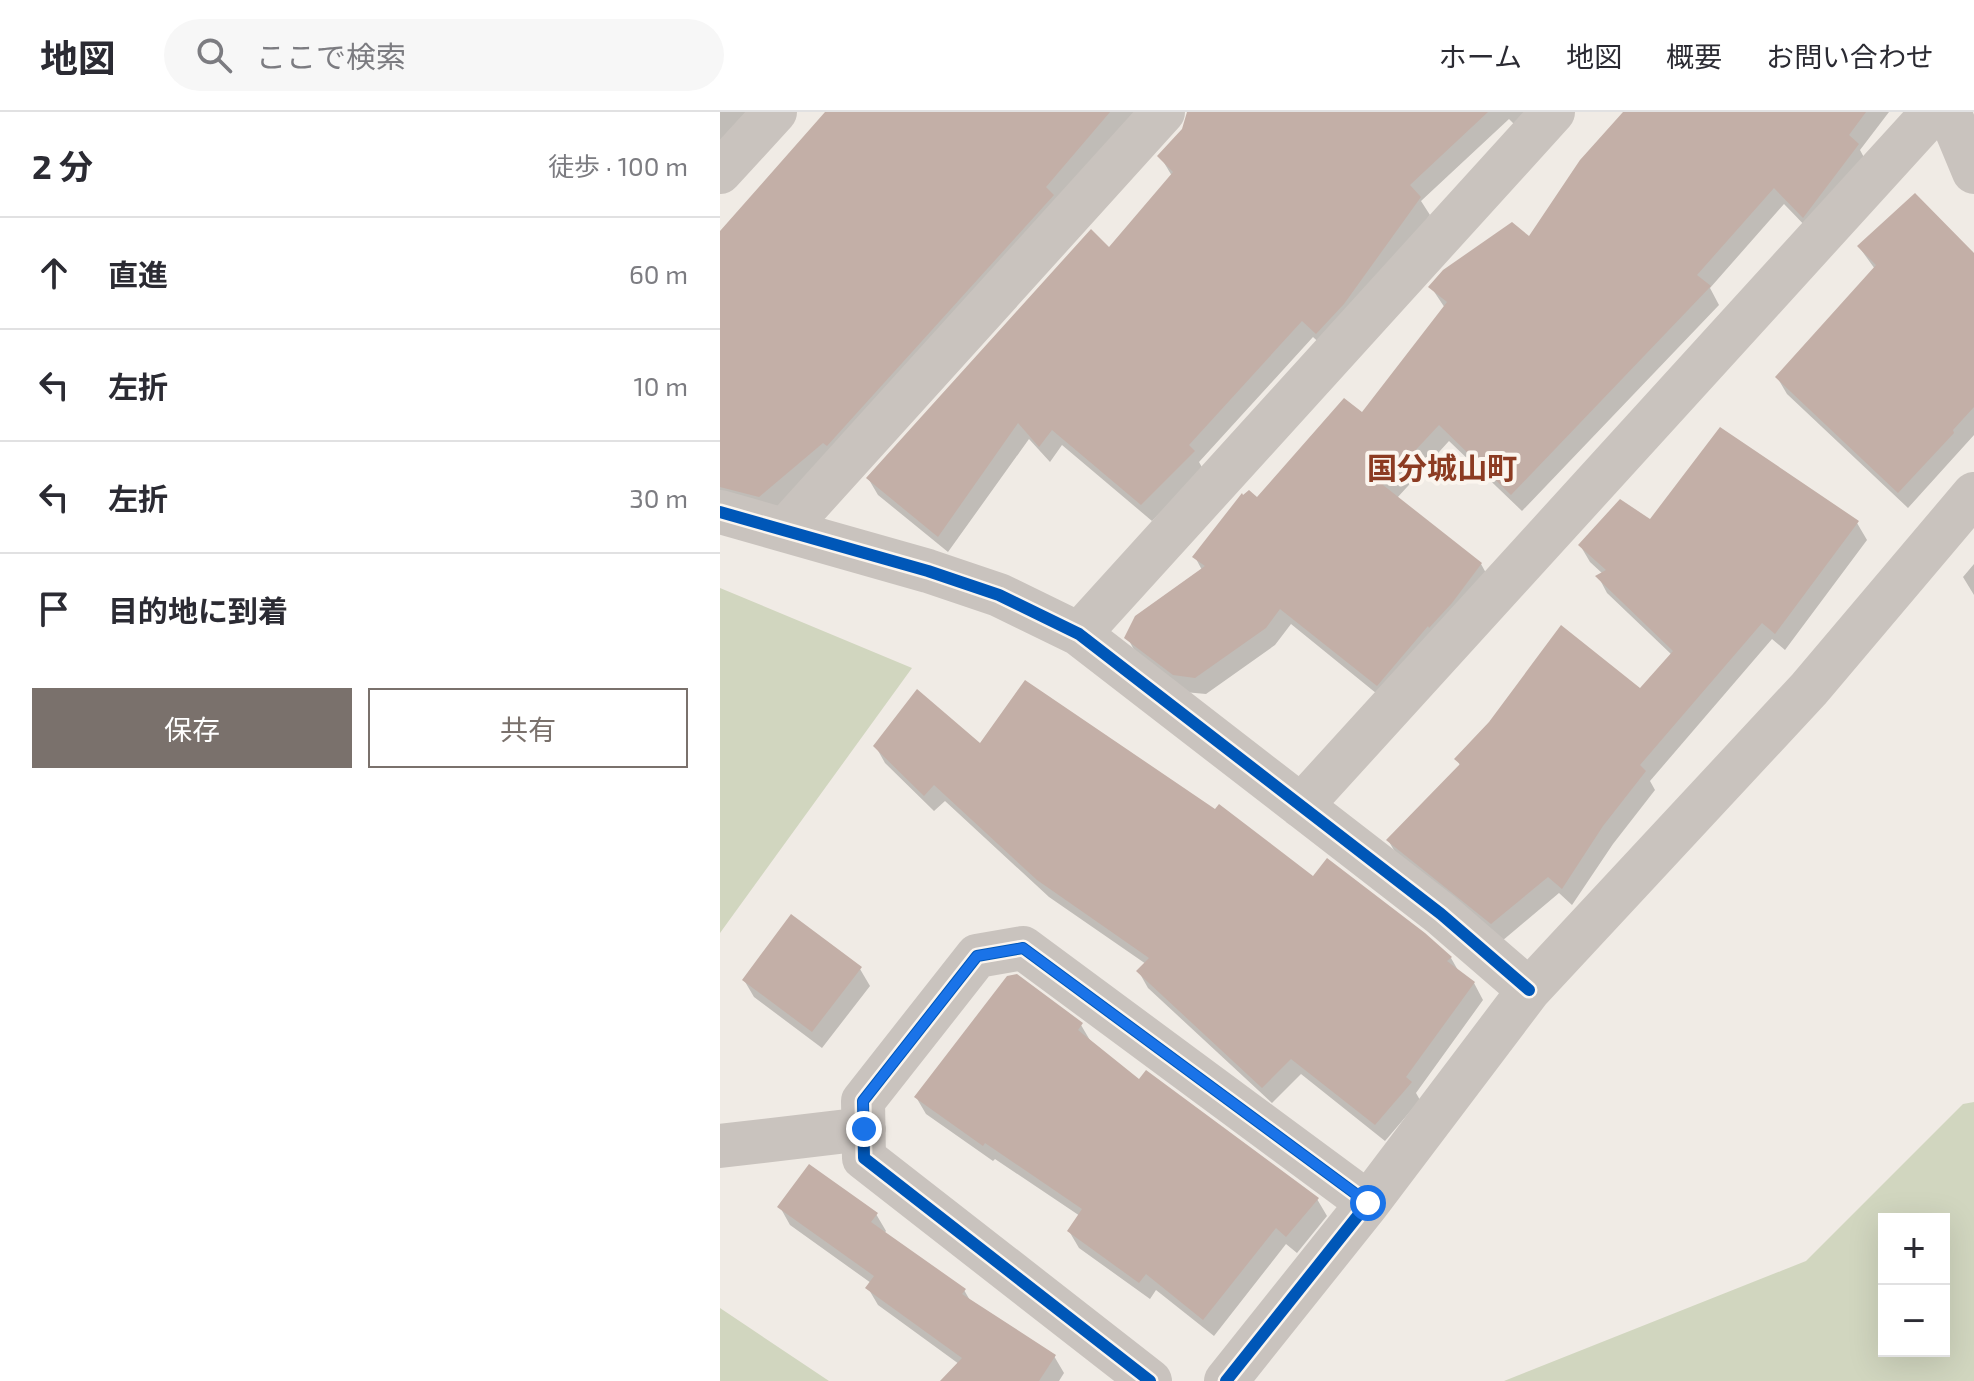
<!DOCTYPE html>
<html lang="ja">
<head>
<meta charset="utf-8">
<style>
	:root { --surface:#fff; --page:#f7f7f7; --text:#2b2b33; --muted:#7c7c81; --line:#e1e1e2; --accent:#7a716c }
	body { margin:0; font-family:"Exo 2","Noto Sans JP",sans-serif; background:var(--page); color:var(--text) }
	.controls { position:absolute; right:24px; bottom:24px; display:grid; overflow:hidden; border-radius:0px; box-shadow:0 8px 32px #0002 }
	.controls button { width:72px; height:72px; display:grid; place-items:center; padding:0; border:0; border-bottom:2px solid var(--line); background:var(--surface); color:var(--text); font:40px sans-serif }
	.stop { position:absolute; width:24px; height:24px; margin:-18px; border:6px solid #1a73e8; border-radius:50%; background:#fff }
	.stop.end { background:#1a73e8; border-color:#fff; box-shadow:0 2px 8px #0008 }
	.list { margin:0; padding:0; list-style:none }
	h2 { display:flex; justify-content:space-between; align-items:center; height:104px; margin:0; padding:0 32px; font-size:34px }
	h2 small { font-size:26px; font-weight:400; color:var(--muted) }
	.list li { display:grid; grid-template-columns:52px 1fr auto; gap:24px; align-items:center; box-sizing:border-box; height:112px; padding:0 32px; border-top:2px solid var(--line) }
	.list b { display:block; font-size:30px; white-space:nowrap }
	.list em { font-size:26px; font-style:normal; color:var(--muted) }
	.actions { display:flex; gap:16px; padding:24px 32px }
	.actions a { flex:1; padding:18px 0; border:2px solid var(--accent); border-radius:0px; text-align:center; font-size:28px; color:var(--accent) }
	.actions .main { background:var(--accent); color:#fff }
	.icon { flex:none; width:44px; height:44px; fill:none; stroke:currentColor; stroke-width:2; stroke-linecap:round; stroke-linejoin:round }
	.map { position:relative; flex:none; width:1254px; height:1269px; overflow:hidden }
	header { display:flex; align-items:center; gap:48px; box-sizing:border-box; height:112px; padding:0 40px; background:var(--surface); border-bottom:2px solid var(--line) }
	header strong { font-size:38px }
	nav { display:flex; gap:44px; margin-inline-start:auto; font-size:28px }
	.search { width:560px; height:72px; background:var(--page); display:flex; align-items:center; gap:20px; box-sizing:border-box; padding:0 28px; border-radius:44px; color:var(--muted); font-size:30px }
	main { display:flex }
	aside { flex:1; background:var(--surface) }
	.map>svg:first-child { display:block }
	.green { fill:#d1d6bf; fill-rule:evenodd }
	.shadow { fill:#0003 }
	.building { fill:#c3afa7 }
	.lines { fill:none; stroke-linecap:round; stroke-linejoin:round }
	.minor { stroke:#c9c3be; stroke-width:44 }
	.cycleway-casing { stroke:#fbf5ee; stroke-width:17 }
	.cycleway { stroke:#0057b8; stroke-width:12 }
	.route { stroke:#1a73e8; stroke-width:10 }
	.labels { text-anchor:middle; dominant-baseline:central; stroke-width:8; stroke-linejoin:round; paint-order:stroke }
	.quarter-label { font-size:30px; font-weight:bold; fill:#8c3b22; stroke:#fbf5ee }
</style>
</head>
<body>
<header>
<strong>地図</strong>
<div class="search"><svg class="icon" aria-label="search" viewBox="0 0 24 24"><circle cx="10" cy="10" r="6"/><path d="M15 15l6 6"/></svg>ここで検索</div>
<nav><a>ホーム</a><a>地図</a><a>概要</a><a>お問い合わせ</a></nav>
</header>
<main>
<aside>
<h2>2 分<small>徒歩 · 100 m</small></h2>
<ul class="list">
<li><svg class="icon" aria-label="ahead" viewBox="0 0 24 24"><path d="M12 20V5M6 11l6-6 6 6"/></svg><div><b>直進</b></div><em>60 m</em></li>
<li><svg class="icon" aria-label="left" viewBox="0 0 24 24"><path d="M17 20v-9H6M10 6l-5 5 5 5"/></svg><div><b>左折</b></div><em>10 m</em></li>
<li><svg class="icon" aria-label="left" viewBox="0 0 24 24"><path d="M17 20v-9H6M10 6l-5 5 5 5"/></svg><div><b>左折</b></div><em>30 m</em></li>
<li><svg class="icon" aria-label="arrive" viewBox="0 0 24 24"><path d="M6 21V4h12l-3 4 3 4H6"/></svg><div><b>目的地に到着</b></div></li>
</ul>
<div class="actions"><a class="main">保存</a><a>共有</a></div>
</aside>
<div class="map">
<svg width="1254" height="1269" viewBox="0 0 1254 1269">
	<rect width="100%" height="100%" fill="#f0ebe5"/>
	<path class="green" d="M 0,476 L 192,556 L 0,821 Z
		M 1254,990 L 1254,1269 L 784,1269 L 1086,1149 L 1243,992 ZM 1164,1107 L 1224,1107 L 1224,1239 L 1164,1239 Z
		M 0,1196 L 109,1269 L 0,1269 Z"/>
	<path class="shadow" d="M 0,0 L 45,0 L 0,50 Z
		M 115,0 L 434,0 L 118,350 L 49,402 L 13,393 L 0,378 L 0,130 Z
		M 469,0 L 815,0 L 799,17 L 789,7 L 701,89 L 710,103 L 607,238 L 593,225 L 479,350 L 483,357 L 432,409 L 342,333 L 330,350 L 309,327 L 228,440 L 158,383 L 148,366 L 390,138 L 452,64 L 440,44 L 464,17 Z
		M 906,0 L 1169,0 L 1140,38 L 1147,51 L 1093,122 L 1064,92 L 990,176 L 999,193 L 802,399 L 729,329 L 677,386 L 761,452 L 771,470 L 667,590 L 571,512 L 555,533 L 486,582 L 464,580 L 417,543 L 407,525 L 482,458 L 475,445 L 537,387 L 642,303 L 725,196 L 711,175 L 809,126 Z
		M 1139,135 L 1254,144 L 1254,323 L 1188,396 L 1067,282 L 1057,265 L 1155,157 Z
		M 930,409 L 1137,411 L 1147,428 L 1065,538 L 1052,527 L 930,669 L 935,678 L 893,732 L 852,793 L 839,781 L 782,829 L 678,745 L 668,728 L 741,655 L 737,648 L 920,579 L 952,543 L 887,481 L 878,464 L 883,462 L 870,450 L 860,433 Z
		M 1254,452 L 1254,483 L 1243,465 Z
		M 261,634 L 594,767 L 704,823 L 731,846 L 739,860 L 754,871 L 763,888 L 696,981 L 700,988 L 665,1029 L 581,962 L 552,991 L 428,876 L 419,860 L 426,852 L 329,785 L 225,689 L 214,699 L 165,651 L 156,635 Z
		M 140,857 L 150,874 L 102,936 L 34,885 L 24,868 Z
		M 361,913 L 371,930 L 419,969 L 597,1087 L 607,1104 L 577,1141 L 566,1132 L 494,1224 L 436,1178 L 430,1187 L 359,1136 L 349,1119 L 360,1104 L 275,1047 L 273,1049 L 206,1002 L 196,985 Z
		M 60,1095 L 156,1102 L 166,1119 L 164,1122 L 244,1178 L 251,1190 L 334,1244 L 344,1261 L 339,1269 L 235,1269 L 239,1252 L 158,1193 L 148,1176 L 151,1171 L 70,1113 Z"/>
	<path class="building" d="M 105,0 L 390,0 L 326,75 L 334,83 L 107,334 L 103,331 L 39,385 L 0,375 L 0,119 Z
		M 467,0 L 768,0 L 690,73 L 701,85 L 624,192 L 596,222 L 582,209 L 469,333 L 475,339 L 421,393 L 332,318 L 319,335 L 298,311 L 218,425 L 146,366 L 371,117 L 389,135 L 453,60 L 437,44 L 462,17 Z
		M 903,0 L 1146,0 L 1129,23 L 1139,32 L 1083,106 L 1054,76 L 977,163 L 991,174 L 791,383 L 719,313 L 663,373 L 762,451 L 732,491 L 709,516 L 708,514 L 657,574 L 560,497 L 546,516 L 475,566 L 453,563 L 404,526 L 415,504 L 485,454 L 472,445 L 522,381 L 523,383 L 529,378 L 537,385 L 624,286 L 642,300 L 727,190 L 708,175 L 723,158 L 792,110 L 809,124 L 860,48 Z
		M 1195,81 L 1254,141 L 1254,295 L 1233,318 L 1234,321 L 1178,381 L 1055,265 L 1156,153 L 1137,134 Z
		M 1000,315 L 1139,409 L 1055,522 L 1042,511 L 920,653 L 926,659 L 883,714 L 842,777 L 828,765 L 771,812 L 666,728 L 740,652 L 734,647 L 769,610 L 841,513 L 920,576 L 953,539 L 875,464 L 886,458 L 858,433 L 900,387 L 930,407 Z
		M 305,568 L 495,697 L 499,692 L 593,764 L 607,746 L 705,821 L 732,845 L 727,849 L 755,870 L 686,965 L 692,970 L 655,1013 L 571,947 L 542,976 L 416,859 L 429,846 L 317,768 L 214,673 L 204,684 L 153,634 L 197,577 L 260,631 Z
		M 71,802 L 142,855 L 92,920 L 22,868 Z
		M 297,862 L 363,911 L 358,918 L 419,967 L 426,958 L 599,1086 L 566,1125 L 556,1116 L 483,1208 L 426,1162 L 419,1171 L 347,1119 L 362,1097 L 265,1031 L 263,1034 L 194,985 L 287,864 Z
		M 89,1052 L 158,1101 L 151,1110 L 246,1177 L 242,1182 L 336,1243 L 319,1269 L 220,1269 L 242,1246 L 145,1176 L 154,1164 L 57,1095 Z"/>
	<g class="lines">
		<path class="minor" d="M 1229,0 L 1254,60
			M 0,60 L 55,0
			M 0,400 L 208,459 L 279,483 L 359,522 L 721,802 L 809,878
			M 65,418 L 443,0
			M 359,522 L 833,0
			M 581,694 L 1213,0
			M 0,1034 L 144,1017
			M 648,1091 L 809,878 L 1089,577 L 1254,382
			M 430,1269 L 144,1046 L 143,989 L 257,844 L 303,836 L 648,1091 L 506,1269"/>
		<defs>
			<path id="cycleway" d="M 0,400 L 208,459 L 279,483 L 359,522 L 721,802 L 809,878
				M 430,1269 L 144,1046 L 143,989 L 257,844 L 303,836 L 648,1091 L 506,1269"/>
		</defs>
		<use href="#cycleway" class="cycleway-casing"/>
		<use href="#cycleway" class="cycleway"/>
	</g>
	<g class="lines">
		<path class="route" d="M 144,1017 L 143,989 L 257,844 L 303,836 L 648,1091"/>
	</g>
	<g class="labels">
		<g class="quarter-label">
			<text x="722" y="355">国分城山町</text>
		</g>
	</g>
</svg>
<div class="controls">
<button>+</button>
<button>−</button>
</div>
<div class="stop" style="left:648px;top:1091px"></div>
<div class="stop end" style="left:144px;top:1017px"></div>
</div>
</main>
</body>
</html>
